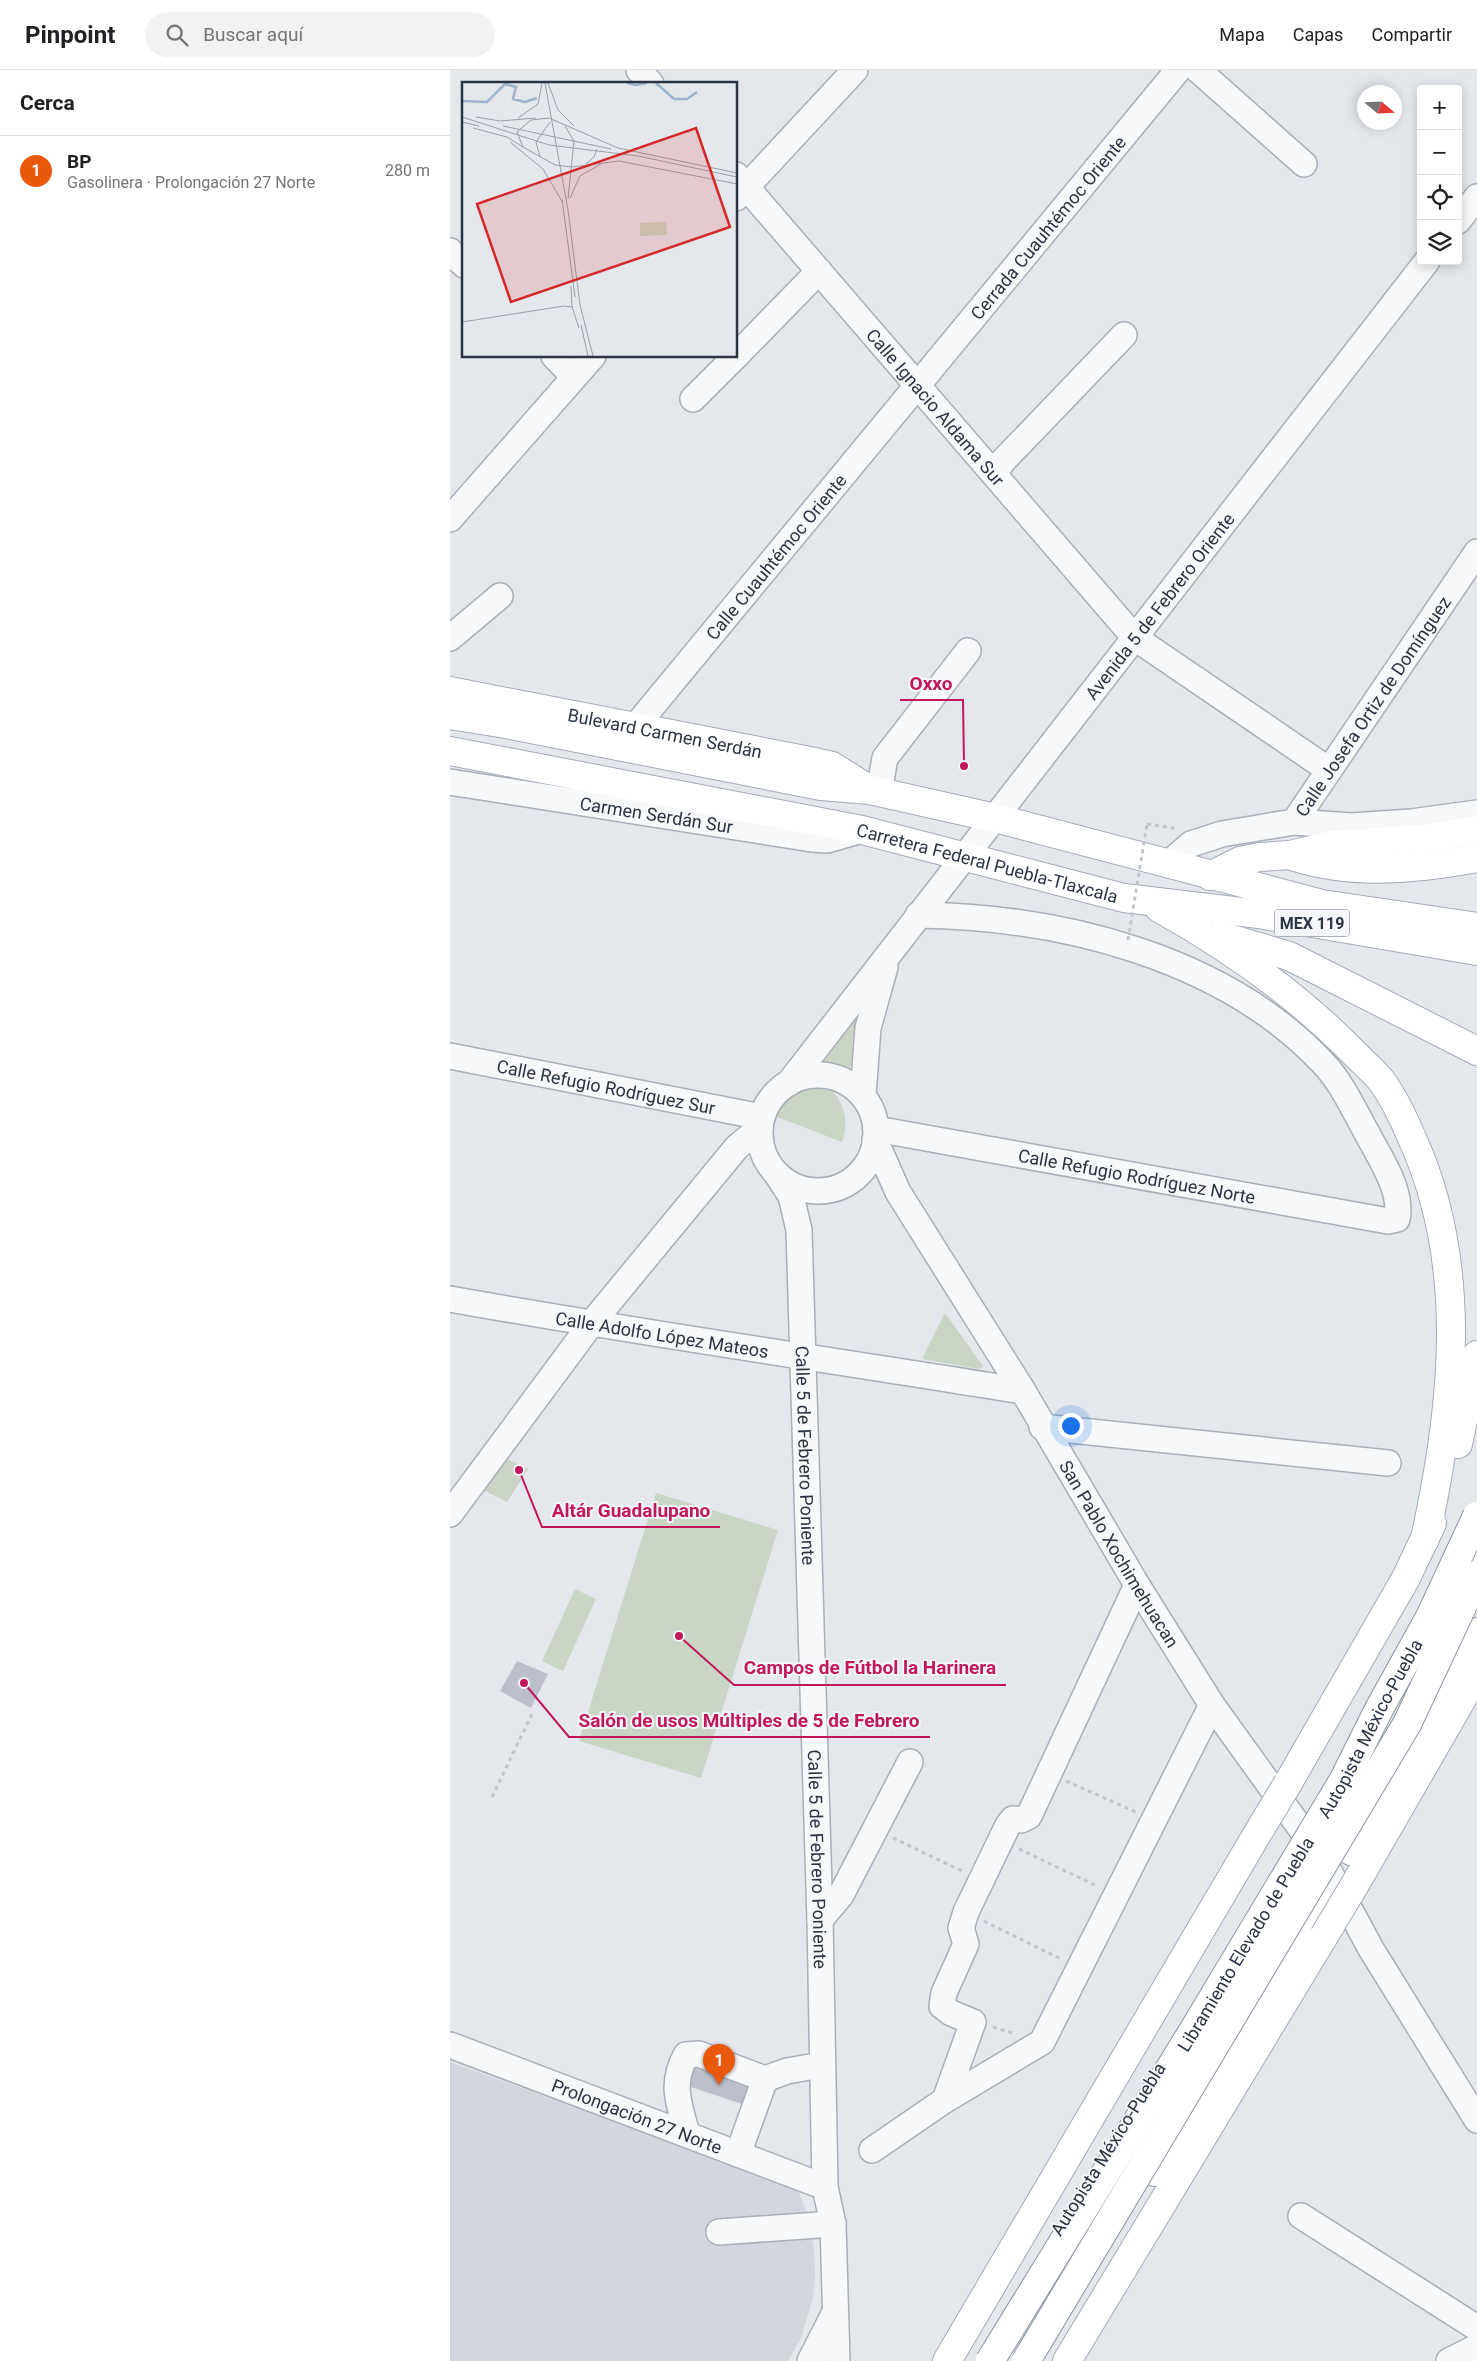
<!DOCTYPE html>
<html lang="es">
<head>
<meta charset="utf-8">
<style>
	:root { --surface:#fff; --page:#f2f2f2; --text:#202124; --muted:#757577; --line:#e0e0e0; --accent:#ea580c }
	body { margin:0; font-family:Roboto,sans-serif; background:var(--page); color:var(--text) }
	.controls { position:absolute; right:15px; top:15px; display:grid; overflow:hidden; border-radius:5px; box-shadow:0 2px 12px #0003 }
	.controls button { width:45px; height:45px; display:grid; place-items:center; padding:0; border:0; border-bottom:1px solid var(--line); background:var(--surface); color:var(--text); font:25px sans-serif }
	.compass { position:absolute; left:907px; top:15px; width:45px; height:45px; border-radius:50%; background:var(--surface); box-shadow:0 2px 12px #0003; rotate:109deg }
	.you { position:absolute; left:620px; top:1355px; width:18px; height:18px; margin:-12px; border:4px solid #fff; border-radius:50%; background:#1a73e8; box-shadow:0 0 0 8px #1a73e833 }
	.badge { display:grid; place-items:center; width:32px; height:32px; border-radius:50%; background:var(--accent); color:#fff; font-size:16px; font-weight:700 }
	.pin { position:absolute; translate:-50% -41px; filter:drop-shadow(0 1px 2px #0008) }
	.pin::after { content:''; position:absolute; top:26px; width:18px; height:15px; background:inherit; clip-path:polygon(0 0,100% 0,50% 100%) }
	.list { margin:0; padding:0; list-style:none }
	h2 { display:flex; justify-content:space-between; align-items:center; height:65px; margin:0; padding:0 20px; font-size:21px }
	h2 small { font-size:16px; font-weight:400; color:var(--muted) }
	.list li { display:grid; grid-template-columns:32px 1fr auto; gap:15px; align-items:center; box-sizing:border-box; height:70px; padding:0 20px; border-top:1px solid var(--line) }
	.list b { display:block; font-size:19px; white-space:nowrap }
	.list p { margin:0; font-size:16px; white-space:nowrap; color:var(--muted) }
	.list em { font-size:16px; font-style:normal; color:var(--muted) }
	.icon { flex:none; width:28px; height:28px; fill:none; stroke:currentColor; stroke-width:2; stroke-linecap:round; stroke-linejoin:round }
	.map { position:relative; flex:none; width:1027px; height:2291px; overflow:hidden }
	header { display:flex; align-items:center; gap:30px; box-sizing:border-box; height:70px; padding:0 25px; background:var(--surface); border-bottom:1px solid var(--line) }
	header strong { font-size:24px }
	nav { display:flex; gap:28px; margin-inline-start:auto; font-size:18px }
	.search { width:350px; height:45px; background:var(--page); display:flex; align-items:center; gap:12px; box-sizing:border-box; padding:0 18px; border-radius:28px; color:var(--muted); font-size:19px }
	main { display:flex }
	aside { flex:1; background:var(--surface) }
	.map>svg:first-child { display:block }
	.built { fill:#d2d6de }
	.green { fill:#c9d6c5 }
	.building { fill:#bbc0ca }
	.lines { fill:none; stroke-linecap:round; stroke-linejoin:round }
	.minor-casing { stroke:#a9aeb7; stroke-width:28 }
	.major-casing { stroke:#a3abb8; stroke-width:30 }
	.highway-casing { stroke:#8b94a3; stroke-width:30 }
	.path { stroke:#c2c5cb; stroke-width:3; stroke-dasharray:4 4; stroke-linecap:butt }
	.minor { stroke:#f7f8fa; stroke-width:25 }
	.major { stroke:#fff; stroke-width:28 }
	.highway { stroke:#fff; stroke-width:28 }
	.major-bridge-casing { stroke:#a3abb8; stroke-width:30; stroke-linecap:butt }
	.highway-bridge-casing { stroke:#8b94a3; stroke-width:30; stroke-linecap:butt }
	.path-bridge { stroke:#c2c5cb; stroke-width:3; stroke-dasharray:4 4; stroke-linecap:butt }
	.major-bridge { stroke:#fff; stroke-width:28 }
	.highway-bridge { stroke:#fff; stroke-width:28 }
	.labels { text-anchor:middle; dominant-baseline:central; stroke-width:4; stroke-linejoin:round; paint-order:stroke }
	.shield { fill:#f4f6f9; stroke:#676e7b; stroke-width:1 }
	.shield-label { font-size:16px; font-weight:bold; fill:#2b3445 }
	.street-label { font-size:18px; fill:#2b3445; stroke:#f4f6f9 }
	.inset-river { fill:none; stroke:#9fb4cc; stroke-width:2.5 }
	.inset-road { fill:none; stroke:#9a9fa9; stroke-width:1 }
	.view { fill:#d62828; fill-opacity:0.15; stroke:#d62828; stroke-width:2.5 }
	.inset-edge { fill:none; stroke:#2b3445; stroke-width:2.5 }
	.leader { fill:none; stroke:#c2185b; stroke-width:2 }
	.callout-dot { fill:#c2185b; stroke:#f4f6f9; stroke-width:2 }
	.callout-label { font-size:19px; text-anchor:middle; font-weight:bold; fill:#c2185b; stroke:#f4f6f9; stroke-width:4; stroke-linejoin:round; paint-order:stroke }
</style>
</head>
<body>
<header>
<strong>Pinpoint</strong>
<div class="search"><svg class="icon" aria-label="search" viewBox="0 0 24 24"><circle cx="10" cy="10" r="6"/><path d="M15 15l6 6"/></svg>Buscar aquí</div>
<nav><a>Mapa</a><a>Capas</a><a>Compartir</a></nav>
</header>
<main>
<aside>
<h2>Cerca<small></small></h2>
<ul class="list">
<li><span class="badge">1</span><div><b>BP</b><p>Gasolinera · Prolongación 27 Norte</p></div><em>280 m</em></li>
</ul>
</aside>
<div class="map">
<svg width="1027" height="2291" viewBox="0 0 1027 2291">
	<rect width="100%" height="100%" fill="#e4e7ec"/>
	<path class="built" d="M 0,1992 L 347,2118 L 357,2143 L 364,2179 L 365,2206 L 363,2228 L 351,2268 L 338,2291 L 0,2291 Z"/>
	<path class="green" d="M 416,935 L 397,1010 L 359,990 Z
		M 364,1008 C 389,1019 402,1044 392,1072 L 317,1043 C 328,1022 341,1013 364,1008 Z
		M 495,1243 L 533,1296 L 529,1299 L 472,1289 Z
		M 55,1388 L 78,1399 L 57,1432 L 31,1419 Z
		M 206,1423 L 328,1460 L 251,1708 L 129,1671 Z
		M 125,1519 L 146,1529 L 113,1601 L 92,1591 Z"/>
	<path class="building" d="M 67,1591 L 98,1604 L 81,1638 L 50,1621 Z
		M 239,1994 L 305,2016 L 298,2036 L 232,2014 Z"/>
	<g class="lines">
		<defs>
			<g id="minor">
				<path d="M 189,0 L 201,14"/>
				<path d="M 748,0 L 854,94"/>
				<path id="s1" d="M 286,105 L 685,568 L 879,700"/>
				<path d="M 286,128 L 405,0"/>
				<path d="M 1008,151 L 1027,127"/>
				<path d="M 0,181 L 14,195"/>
				<path d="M 104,286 L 124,307"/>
				<path d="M 286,286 L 369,201"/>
				<path d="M 243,329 L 286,286"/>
				<path d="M 544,403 L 553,391 L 674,265"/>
				<path d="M 0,449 L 143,286"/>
				<path d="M 0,568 L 50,526"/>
				<path id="s2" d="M 185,657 L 728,0"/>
				<path id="s3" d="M 0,712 L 362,769 L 377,770 L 412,760"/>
				<path d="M 429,722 L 435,688 L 518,581"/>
				<path id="s4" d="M 844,752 L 1027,482"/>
				<path d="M 719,793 L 741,774 L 772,764 L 844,752 L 901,756 L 961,752 L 1027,743"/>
				<path id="s5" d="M 0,986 L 312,1047"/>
				<circle cx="368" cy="1063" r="58"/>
				<path id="s6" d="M 339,1013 L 977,191"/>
				<path d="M 413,1025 L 418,958 L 435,897"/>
				<path id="s7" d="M 426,1059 L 938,1151 L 947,1149 C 953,1121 930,1088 918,1065 C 905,1042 892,1013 874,994 C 774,887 611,847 468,845"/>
				<path id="s8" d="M 425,1070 L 448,1122 L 573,1321 L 687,1515 L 762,1635 L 872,1788 L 921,1879 L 1027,2050"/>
				<path id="s9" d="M 326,1103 L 341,1126 L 349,1160 L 370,1850 L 375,2117 L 383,2154 L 387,2291"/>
				<path id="s10" d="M 0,1229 C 190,1263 382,1290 573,1321"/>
				<path d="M 592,1357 L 938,1393"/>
				<path d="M 0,1444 L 141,1254 L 287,1077 L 310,1058"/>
				<path d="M 370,1850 L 391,1825 L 460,1692"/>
				<path id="s11" d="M 0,1975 L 375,2117"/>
				<path d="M 495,2030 L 592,1972 L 762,1635"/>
				<path d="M 237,2064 C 229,2034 220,2014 236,1985 L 249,1984 L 315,2009 L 337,2001 L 371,1995"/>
				<path d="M 422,2080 L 495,2030 L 523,1952 L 501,1943 L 492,1936 L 494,1923 L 516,1874 L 511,1858 L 516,1842 L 558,1755 L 563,1749 L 571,1750 L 579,1746 L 687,1515"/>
				<path d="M 288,2084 L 315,2009"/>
				<path d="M 851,2146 L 1027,2258"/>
				<path d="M 269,2162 L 383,2154"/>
				<path d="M 360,2291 L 384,2244"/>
				<path d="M 999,2291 L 1027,2277"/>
			</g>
			<g id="major">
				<path id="s12" d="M 0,621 L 360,691 L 382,696 L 417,718"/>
				<path d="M 0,645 L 56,654 L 371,716 L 420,720 L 545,748 L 872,834 L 1027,857"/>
				<path id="s13" d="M 0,681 L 412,760 L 674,828 L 809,844 L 1027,881"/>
				<path d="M 842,786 C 902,806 966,799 1027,788"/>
				<path d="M 760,806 L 790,791 L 810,787 L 840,785 L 883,775 L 972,769 L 1027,760"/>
				<path d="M 709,838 C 779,877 847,925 903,982 C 912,991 922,1000 930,1009 C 943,1026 953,1047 961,1066 C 1020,1193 1004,1337 975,1469"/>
				<path d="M 768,865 L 839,886 L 1027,981"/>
				<path d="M 1008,1374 L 1027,1285"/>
				<path d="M 838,1713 L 956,1508 L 982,1453"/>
				<path d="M 907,1811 L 1027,1603"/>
				<path d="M 497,2291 L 806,1766"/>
				<path d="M 617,2291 L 874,1866"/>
			</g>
			<path id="highway" d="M 1002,1525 L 1027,1486
				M 901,1781 L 1027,1562
				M 705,2102 L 870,1830"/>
		</defs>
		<use href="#minor" class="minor-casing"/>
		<use href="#major" class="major-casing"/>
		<use href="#highway" class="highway-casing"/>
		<path class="path" d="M 697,754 L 723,758 L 722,762
			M 616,1711 L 686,1742
			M 42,1727 L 82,1644
			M 443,1768 L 514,1802
			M 569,1779 L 647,1816
			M 534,1851 L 611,1889
			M 543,1957 L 566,1964"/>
		<use href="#minor" class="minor"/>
		<use href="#major" class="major"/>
		<use href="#highway" class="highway"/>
		<defs>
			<path id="major-bridge" d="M 806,1766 L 838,1713
				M 874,1866 L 907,1811"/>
			<g id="highway-bridge">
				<path id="s14" d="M 540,2291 L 743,1961 L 893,1711 L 929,1639 L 980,1547 L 1027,1446"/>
				<path d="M 576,2291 L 957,1654 L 1027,1505"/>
			</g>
		</defs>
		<use href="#major-bridge" class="major-bridge-casing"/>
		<use href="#highway-bridge" class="highway-bridge-casing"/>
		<path class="path-bridge" d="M 678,870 L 697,754"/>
		<use href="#major-bridge" class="major-bridge"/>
		<use href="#highway-bridge" class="highway-bridge"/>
	</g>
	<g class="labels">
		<rect class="shield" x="824.5" y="839.5" width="75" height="27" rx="4"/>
		<g class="shield-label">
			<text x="862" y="853">MEX 119</text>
		</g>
		<g class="street-label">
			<text stroke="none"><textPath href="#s2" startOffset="648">Cerrada Cuauhtémoc Oriente</textPath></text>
			<text stroke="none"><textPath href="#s1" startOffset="306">Calle Ignacio Aldama Sur</textPath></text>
			<text stroke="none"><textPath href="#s2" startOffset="221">Calle Cuauhtémoc Oriente</textPath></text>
			<text stroke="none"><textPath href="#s6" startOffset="604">Avenida 5 de Febrero Oriente</textPath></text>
			<text stroke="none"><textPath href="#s4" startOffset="140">Calle Josefa Ortiz de Domínguez</textPath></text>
			<text stroke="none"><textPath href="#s12" startOffset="219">Bulevard Carmen Serdán</textPath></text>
			<text stroke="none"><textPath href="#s3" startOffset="209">Carmen Serdán Sur</textPath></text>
			<text stroke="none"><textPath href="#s13" startOffset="549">Carretera Federal Puebla-Tlaxcala</textPath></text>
			<text stroke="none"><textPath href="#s5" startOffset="159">Calle Refugio Rodríguez Sur</textPath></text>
			<text stroke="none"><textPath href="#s7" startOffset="265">Calle Refugio Rodríguez Norte</textPath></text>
			<text stroke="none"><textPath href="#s10" startOffset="215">Calle Adolfo López Mateos</textPath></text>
			<text stroke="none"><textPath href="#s9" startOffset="288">Calle 5 de Febrero Poniente</textPath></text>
			<text stroke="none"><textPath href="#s8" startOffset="481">San Pablo Xochimehuacan</textPath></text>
			<text stroke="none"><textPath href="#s14" startOffset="738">Autopista México-Puebla</textPath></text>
			<text stroke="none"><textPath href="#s9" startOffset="692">Calle 5 de Febrero Poniente</textPath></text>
			<text stroke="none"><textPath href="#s14" startOffset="489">Libramiento Elevado de Puebla</textPath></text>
			<text stroke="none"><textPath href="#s11" startOffset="200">Prolongación 27 Norte</textPath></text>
			<text transform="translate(658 2079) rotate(-58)">Autopista México-Puebla</text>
		</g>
	</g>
	<g transform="translate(12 12)">
		<rect width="275" height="275" fill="#e4e7ec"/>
		<path d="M 204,140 L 205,153 L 178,154 L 178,141 Z" fill="#c9d6c5"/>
		<path class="inset-river" d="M 165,1 L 174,3 L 185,1M 194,1 L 212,17 L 225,17 L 235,10M 0,19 L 25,20 L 43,2 L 54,5 L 51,17 L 63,20 L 75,16"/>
		<path class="inset-road" d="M 83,1 L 106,128 L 118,223 L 131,274M 86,1 L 96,28 L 112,44M 0,35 L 87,63 L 176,74 L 275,95M 14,35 L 38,39 L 74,36M 56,36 L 76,22 L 80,1M 0,40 L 17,44M 41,44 L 149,67M 103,44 L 112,59 L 106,117M 11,46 L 45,55 L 61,65M 48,60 L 81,87 L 101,121M 78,75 L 74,60 L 88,40M 124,82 L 132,75 L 135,67M 275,91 L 156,66 L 87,36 L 69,38 L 55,50 L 61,65 L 93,83 L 110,85 L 157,79 L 275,102M 108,116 L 118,94 L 139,82M 100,117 L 113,215M 109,204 L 110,225 L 117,246M 0,240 L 102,224 L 110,225M 119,243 L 126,274"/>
		<path class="view" d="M 234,46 L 268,145 L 49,220 L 15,122 Z"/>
		<rect width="275" height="275" class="inset-edge"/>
	</g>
	<path class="leader" d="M514 696L513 630H450M69 1400L92 1457H270M229 1566L284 1615H556M74 1613L119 1667H480"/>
	<g class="callout-dot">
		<circle cx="514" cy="696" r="5"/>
		<circle cx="69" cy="1400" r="5"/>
		<circle cx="229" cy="1566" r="5"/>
		<circle cx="74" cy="1613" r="5"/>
	</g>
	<g class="callout-label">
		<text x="481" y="620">Oxxo</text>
		<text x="181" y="1447">Altár Guadalupano</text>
		<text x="420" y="1604">Campos de Fútbol la Harinera</text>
		<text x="299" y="1657">Salón de usos Múltiples de 5 de Febrero</text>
	</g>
</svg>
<div class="controls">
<button>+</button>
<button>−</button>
<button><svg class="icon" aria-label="locate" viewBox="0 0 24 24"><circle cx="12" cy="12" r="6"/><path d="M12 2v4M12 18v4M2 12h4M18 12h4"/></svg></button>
<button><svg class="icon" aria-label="layers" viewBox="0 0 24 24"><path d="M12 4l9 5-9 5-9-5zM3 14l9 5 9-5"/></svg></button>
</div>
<svg class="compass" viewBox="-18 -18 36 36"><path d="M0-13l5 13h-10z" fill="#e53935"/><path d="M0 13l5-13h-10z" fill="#757577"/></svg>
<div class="you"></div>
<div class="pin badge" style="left:269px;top:2015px">1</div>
</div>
</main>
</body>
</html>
